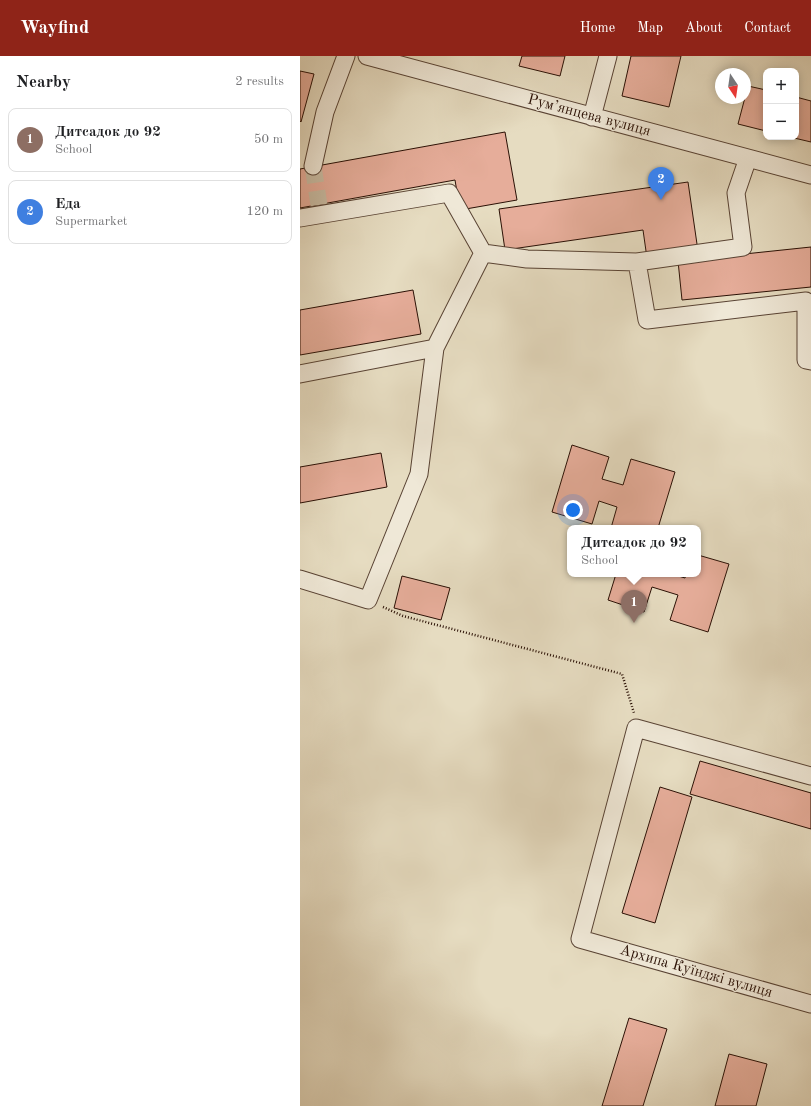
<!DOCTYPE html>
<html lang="en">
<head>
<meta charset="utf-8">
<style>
	:root { --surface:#fff; --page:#f2f2f2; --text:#202124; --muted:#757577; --line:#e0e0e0; --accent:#8f2418 }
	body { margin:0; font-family:"Old Standard TT",serif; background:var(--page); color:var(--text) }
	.controls { position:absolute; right:12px; top:12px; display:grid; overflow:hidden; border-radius:8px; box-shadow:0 2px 10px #0003 }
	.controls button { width:36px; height:36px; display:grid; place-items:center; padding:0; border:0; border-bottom:1px solid var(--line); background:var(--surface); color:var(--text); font:20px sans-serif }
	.compass { position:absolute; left:415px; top:12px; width:36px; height:36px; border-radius:50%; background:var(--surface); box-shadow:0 2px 10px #0003; rotate:167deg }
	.you { position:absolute; left:273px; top:454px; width:14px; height:14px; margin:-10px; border:3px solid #fff; border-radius:50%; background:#1a73e8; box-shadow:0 0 0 6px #1a73e833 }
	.badge { display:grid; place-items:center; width:26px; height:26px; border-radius:50%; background:var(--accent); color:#fff; font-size:13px; font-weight:700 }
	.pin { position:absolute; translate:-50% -33px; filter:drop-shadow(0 1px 2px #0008) }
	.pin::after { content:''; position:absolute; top:21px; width:14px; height:12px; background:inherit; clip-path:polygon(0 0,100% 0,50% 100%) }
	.popup { position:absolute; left:267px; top:469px; width:134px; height:52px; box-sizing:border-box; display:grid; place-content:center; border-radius:8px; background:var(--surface); filter:drop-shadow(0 1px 3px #0005); font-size:13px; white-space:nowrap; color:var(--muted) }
	.popup b { font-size:15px; color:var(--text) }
	.popup::after { content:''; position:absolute; left:50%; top:100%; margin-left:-8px; border:8px solid transparent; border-top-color:var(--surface) }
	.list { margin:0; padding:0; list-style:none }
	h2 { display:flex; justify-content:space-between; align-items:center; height:52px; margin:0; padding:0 16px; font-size:17px }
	h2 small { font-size:13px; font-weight:400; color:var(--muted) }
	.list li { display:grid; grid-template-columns:26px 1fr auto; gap:12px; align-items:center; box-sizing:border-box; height:64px; margin:0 8px 8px; padding:0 8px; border:1px solid var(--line); border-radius:8px }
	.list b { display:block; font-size:15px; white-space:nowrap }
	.list p { margin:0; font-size:13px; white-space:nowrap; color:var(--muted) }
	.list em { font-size:13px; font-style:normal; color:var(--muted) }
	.map { position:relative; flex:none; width:511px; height:1050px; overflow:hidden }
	header { display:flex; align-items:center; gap:24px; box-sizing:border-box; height:56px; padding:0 20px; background:var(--accent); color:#fff }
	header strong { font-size:19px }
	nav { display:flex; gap:22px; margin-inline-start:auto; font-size:14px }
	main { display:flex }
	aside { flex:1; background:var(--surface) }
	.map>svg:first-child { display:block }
	.building { fill:#e6ad9a; stroke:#2a1005 }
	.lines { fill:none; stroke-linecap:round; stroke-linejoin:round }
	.minor-tunnel { stroke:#cabda5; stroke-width:17; stroke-dasharray:17 8; stroke-linecap:butt }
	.minor-casing { stroke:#594334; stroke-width:19 }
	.path { stroke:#2a1005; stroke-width:2.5; stroke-dasharray:1 2; stroke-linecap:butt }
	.minor { stroke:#efe8d7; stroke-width:17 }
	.labels { text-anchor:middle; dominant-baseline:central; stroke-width:3; stroke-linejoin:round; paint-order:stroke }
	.street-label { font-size:15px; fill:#2a1005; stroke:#efe8d7 }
</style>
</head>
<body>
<header>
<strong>Wayfind</strong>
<nav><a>Home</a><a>Map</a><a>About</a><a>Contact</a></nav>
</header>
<main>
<aside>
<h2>Nearby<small>2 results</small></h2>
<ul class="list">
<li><span class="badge" style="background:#8d6e63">1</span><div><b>Дитсадок до 92</b><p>School</p></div><em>50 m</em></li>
<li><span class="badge" style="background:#3f7fe0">2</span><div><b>Еда</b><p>Supermarket</p></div><em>120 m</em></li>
</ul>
</aside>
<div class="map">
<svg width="511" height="1050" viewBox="0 0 511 1050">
	<rect width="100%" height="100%" fill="#e6dcc1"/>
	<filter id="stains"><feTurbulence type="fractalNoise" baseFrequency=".005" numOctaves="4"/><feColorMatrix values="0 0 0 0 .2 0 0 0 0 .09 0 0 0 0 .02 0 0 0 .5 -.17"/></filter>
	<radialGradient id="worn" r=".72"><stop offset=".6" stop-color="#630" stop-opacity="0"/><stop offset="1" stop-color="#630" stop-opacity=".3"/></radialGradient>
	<path class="building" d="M 222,0 L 265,0 L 260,20 L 219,10 Z
		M 331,0 L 381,0 L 369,51 L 322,40 Z
		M 0,15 L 14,18 L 1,66 L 0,65 Z
		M 448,30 L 466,34 L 466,75 L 438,68 Z
		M 496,41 L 511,45 L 511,86 L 490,81 L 496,81 Z
		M 205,76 L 217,144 L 160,154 L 155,124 L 0,152 L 0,113 Z
		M 388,126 L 398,195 L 347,202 L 343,174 L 205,194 L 199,153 Z
		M 511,191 L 511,231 L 382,244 L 378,205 Z
		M 113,234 L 121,278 L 0,299 L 0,254 Z
		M 272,389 L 309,401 L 302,423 L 323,429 L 331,403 L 375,416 L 358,472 L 311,472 L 317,451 L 299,445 L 292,468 L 252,456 Z
		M 81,397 L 87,431 L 0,447 L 0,411 Z
		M 398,499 L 429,508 L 408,576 L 370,564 L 378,539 L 352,531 L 344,556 L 308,544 L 316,518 L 372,518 L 385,522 L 386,518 L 398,518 Z
		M 102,520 L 150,532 L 141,564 L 94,552 Z
		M 400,705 L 511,737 L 511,773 L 390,738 Z
		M 360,731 L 392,741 L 355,867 L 322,857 Z
		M 329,962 L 367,973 L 343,1050 L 302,1050 Z
		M 429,998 L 467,1008 L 456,1050 L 415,1050 Z"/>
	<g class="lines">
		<path class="minor-tunnel" d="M 13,110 L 19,149"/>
		<defs>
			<path id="minor" d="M 67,0 L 511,119
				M 292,61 L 308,0
				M 13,110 L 25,56 L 46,0
				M 0,162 L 149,137 L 183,197
				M 183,197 L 227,203 L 337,206 L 347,264 L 506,245 L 506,304 L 511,305
				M 337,206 L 443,191 L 436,137 L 448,102
				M 135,292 L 183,197
				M 0,318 L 135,292 L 119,418 L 68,544 L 0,523
				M 511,720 L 336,672 L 280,883 L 511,948"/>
		</defs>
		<use href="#minor" class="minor-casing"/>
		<path class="path" d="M 83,551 L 103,560 L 322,618 L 334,657"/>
		<use href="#minor" class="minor"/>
	</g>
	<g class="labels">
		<g class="street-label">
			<text transform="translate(289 60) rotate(15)">Рум’янцева вулиця</text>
			<text transform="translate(396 916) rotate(16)">Архипа Куїнджі вулиця</text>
		</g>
	</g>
	<rect width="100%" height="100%" filter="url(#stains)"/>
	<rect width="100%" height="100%" fill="url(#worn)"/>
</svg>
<div class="controls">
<button>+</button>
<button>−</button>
</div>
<svg class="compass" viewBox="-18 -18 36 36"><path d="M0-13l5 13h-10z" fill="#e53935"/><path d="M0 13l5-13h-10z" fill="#757577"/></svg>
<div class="you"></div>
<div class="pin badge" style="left:334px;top:567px;background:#8d6e63">1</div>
<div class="popup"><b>Дитсадок до 92</b>School</div>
<div class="pin badge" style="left:361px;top:144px;background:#3f7fe0">2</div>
</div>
</main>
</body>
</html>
